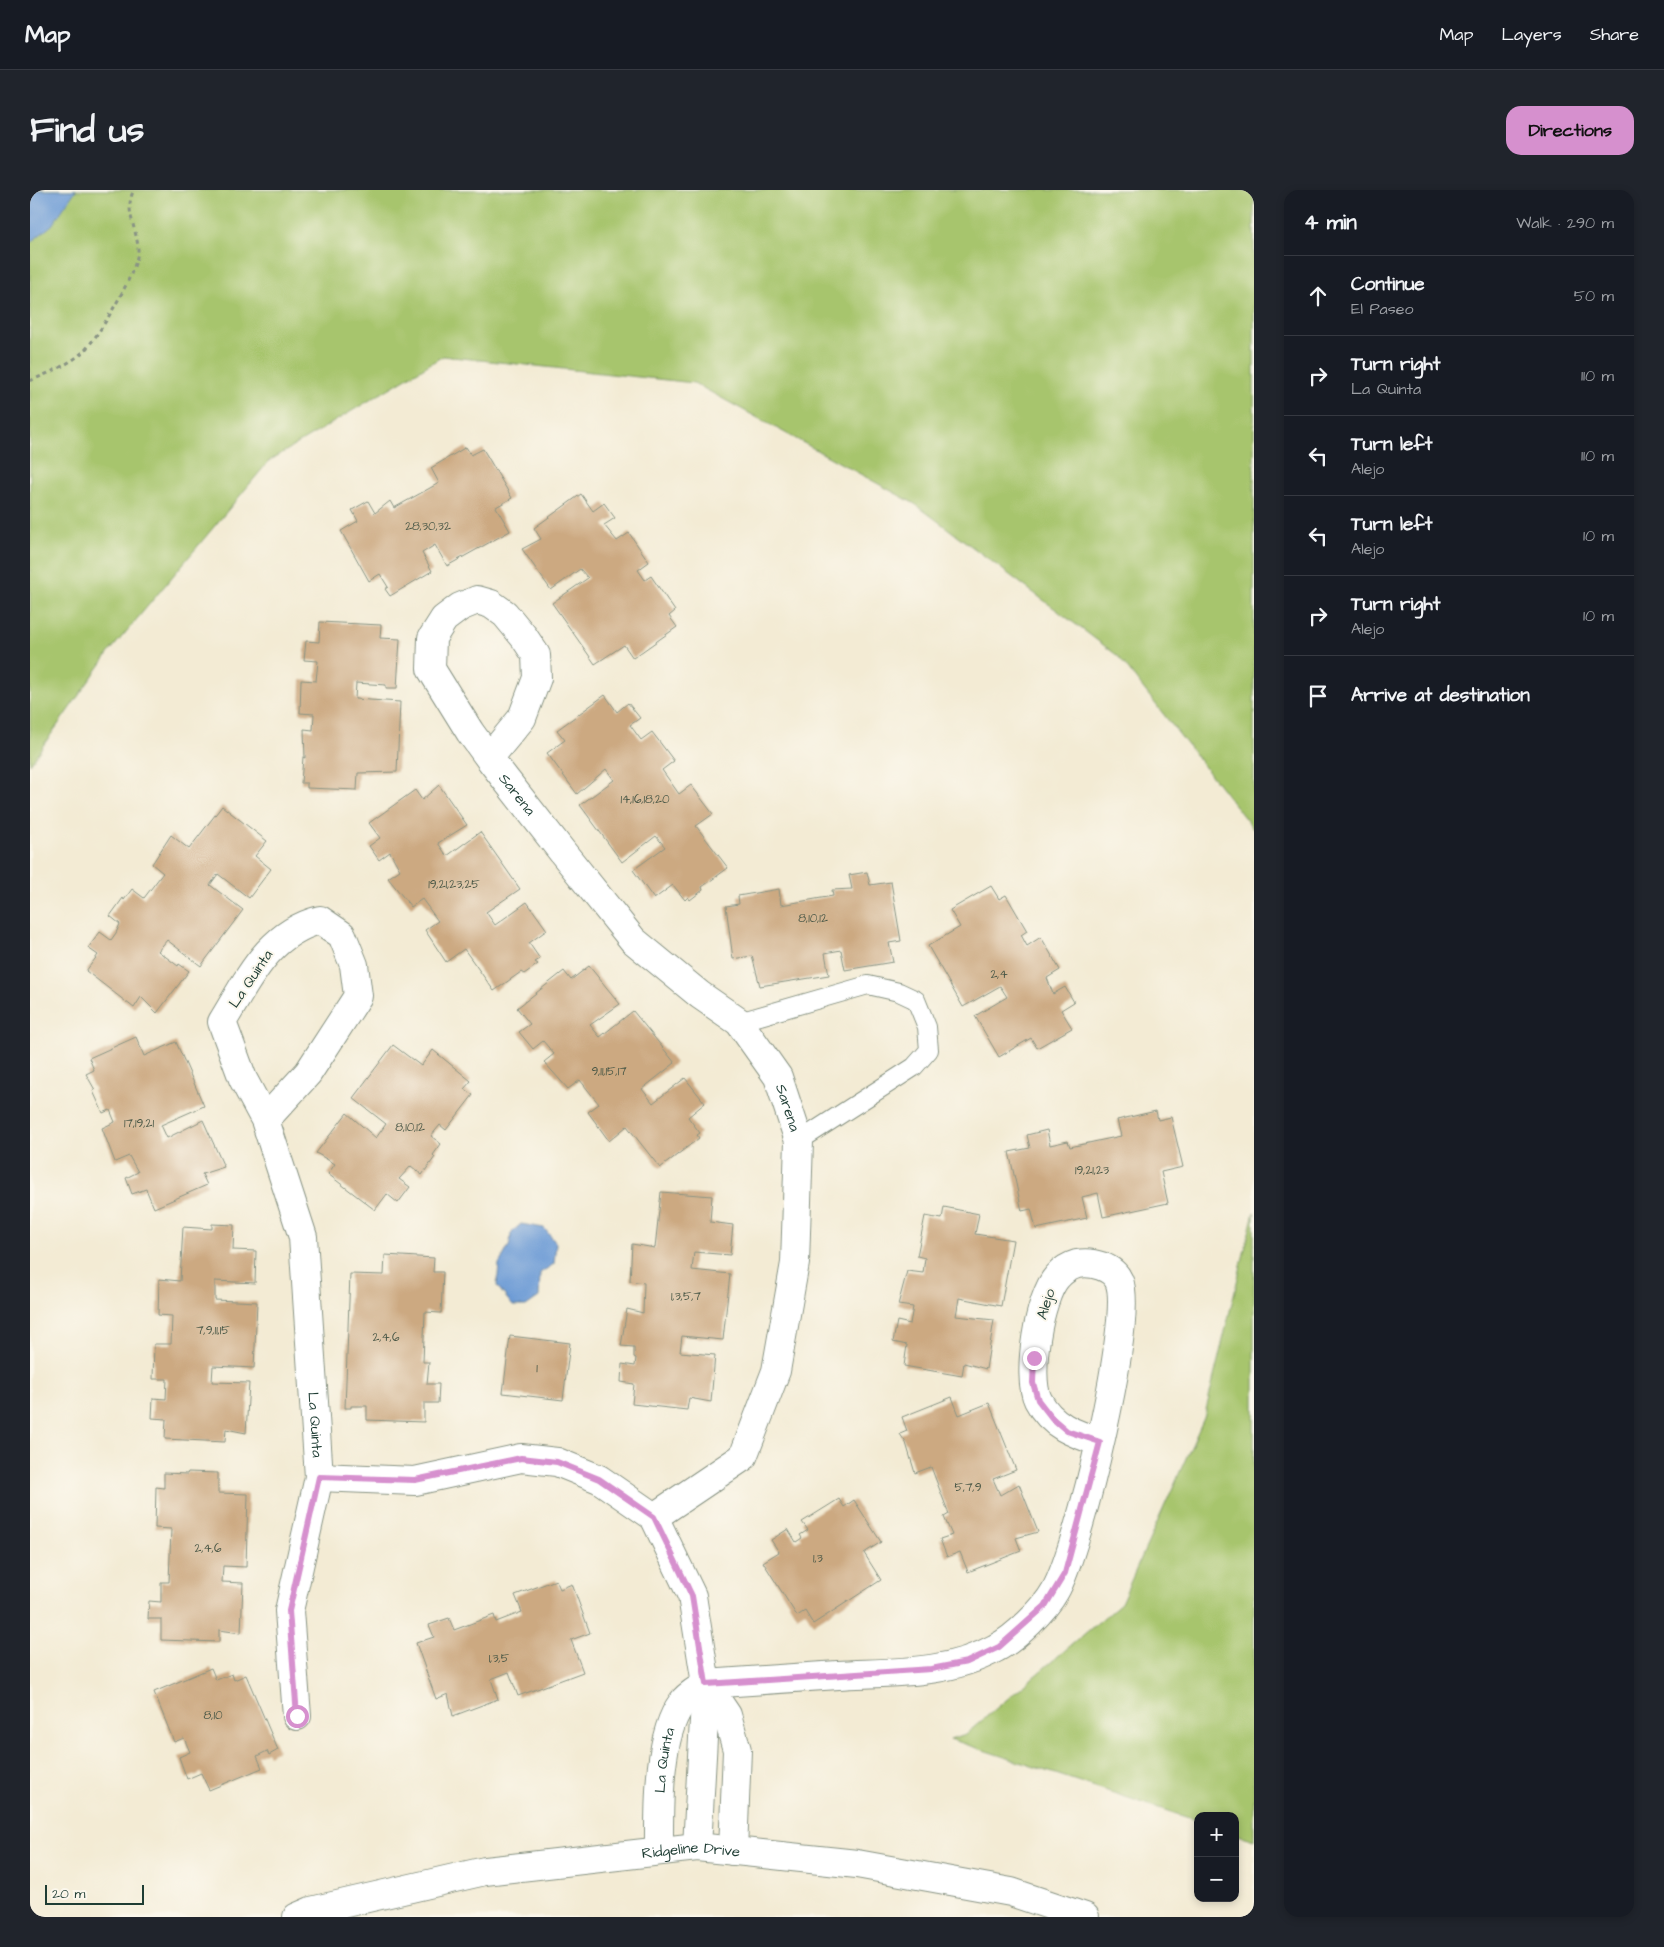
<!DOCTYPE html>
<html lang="en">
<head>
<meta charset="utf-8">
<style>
	:root { --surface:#171b24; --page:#20242c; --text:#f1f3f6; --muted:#9ea1a6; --line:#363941; --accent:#d690ce }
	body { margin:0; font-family:"Architects Daughter",sans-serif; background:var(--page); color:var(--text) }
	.controls { position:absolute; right:15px; bottom:15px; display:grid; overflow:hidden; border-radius:10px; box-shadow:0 2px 8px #0003 }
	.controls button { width:45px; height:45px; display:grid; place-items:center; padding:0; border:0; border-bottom:1px solid var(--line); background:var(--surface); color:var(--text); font:25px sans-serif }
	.scale { position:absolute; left:15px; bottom:12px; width:99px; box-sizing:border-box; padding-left:5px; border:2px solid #1f3d34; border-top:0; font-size:14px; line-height:18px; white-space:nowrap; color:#1f3d34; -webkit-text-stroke:4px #fbf7ec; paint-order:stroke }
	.stop { position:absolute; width:15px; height:15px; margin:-11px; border:4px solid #d690ce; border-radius:50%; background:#fff }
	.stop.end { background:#d690ce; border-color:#fff; box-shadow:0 1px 5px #0008 }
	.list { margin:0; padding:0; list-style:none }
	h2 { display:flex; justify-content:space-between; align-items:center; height:65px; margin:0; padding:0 20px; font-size:21px }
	h2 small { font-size:16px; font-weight:400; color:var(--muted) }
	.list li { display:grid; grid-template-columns:32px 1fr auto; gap:15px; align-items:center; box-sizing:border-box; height:80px; padding:0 20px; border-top:1px solid var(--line) }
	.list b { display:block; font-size:19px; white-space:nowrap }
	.list p { margin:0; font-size:16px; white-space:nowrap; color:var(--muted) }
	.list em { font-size:16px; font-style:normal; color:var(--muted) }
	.icon { flex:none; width:28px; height:28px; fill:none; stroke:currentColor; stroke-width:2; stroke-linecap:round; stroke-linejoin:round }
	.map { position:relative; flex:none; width:1224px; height:1727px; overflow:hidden; border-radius:15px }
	header { display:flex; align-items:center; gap:30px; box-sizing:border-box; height:70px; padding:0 25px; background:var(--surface); border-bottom:1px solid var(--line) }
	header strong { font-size:24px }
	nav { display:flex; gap:28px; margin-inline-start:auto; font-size:18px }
	.intro { display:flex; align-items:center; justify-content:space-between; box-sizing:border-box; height:120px; padding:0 30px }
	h1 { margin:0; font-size:35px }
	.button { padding:12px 22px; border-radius:15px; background:var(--accent); color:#111; font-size:18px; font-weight:700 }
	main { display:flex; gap:30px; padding:0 30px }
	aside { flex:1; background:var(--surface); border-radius:15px; box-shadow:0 2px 8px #0003 }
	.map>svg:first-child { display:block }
	.green { fill:#a7c56d; stroke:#638150 }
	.water { fill:#6e9cd6; stroke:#466c85 }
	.building { fill:#cca981 }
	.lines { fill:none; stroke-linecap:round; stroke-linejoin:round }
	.lane-casing { stroke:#899484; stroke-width:20 }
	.street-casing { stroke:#899484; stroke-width:30 }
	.secondary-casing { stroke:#899484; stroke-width:30 }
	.path { stroke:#899484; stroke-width:3; stroke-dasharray:4 4; stroke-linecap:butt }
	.lane { stroke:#fff; stroke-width:18 }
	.street { stroke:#fff; stroke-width:28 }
	.secondary { stroke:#fff; stroke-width:28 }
	.route { stroke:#d690ce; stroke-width:6 }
	.labels { text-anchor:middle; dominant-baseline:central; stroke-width:4; stroke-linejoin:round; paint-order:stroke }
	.number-label { font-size:12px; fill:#4a5847 }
	.street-label { font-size:15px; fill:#1f3d34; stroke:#fbf7ec }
</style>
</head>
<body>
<header>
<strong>Map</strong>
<nav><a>Map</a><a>Layers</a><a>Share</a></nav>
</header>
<div class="intro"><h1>Find us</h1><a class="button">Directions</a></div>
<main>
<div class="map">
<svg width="1224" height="1727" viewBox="0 0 1224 1727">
	<rect width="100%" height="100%" fill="#fbf7ec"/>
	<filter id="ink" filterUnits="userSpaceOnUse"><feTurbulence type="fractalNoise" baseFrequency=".02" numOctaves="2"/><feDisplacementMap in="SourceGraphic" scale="10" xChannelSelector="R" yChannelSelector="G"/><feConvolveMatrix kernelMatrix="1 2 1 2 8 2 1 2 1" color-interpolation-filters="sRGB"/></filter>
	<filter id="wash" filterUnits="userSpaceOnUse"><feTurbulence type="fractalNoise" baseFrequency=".0096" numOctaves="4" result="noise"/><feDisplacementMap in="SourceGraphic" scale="20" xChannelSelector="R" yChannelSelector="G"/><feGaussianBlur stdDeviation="1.12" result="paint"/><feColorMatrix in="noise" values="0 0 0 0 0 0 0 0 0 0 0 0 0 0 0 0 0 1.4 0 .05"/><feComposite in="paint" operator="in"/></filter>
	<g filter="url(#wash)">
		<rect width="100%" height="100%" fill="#f3ebd4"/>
		<path class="green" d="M 0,0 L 1224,0 L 1224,640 L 1088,466 L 885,314 L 664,193 L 413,166 L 239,271 L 81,460 L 0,574 Z
			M 1224,1022 L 1224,1650 L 1205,1644 L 1205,1626 L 1168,1626 L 1168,1631 L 920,1549 L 936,1544 L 1091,1413 L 1174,1228 Z"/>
		<path class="water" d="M 0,0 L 46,0 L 22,35 L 0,53 Z
			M 491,1034 L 514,1038 L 526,1053 L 524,1074 L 510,1083 L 509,1107 L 496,1116 L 483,1116 L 467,1096 L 469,1074 L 480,1054 L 481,1043 Z"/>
		<g id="blocks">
			<path class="building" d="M 436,257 L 441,265 L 453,259 L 482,308 L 466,317 L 480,341 L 417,376 L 405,355 L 392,363 L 402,381 L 360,406 L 355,399 L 358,397 L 350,384 L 339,391 L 311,341 L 328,331 L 322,320 L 338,311 L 345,323 L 360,311 L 364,318 L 409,293 L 401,278 Z
				M 551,304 L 563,321 L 574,313 L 585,328 L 574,335 L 587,351 L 599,343 L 619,372 L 608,380 L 615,390 L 621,386 L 645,421 L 639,426 L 647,437 L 603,468 L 594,455 L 565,474 L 522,413 L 558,388 L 550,379 L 521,400 L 492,359 L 511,349 L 504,338 Z
				M 290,432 L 351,435 L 350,448 L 370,449 L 367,498 L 356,498 L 356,495 L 326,493 L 325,509 L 370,512 L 367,582 L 328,583 L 327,600 L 277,598 L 277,593 L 271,593 L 273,567 L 275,568 L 274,539 L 283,540 L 284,524 L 270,523 L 271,490 L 286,491 L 288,471 L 274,470 L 276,451 L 289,452 Z
				M 575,505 L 587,522 L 598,513 L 610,528 L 600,535 L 611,550 L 622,542 L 644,571 L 632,580 L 649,604 L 661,595 L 683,624 L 666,636 L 698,678 L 672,697 L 673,700 L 660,710 L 658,707 L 655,710 L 643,695 L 624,709 L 603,680 L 635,657 L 626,646 L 592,672 L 550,615 L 584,590 L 576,579 L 547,604 L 517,563 L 535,550 L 527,540 Z
				M 409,595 L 437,635 L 408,653 L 417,666 L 450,642 L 490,699 L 456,722 L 465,735 L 497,712 L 517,740 L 499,753 L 510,769 L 505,772 L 508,774 L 494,784 L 491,782 L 464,801 L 434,759 L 416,772 L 395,740 L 408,731 L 392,709 L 381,717 L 358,688 L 370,680 L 360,662 L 349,670 L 339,656 L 350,648 L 339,633 L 385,600 L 392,610 Z
				M 192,616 L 237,651 L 225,666 L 241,679 L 219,708 L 188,684 L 180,695 L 213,720 L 171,776 L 137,750 L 128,761 L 148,776 L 149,774 L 159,781 L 127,823 L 111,807 L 104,818 L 56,781 L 68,765 L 58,758 L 70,742 L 81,750 L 86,743 L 90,734 L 80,726 L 93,708 L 94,710 L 102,699 L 114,708 L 133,683 L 122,674 L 141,645 L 159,659 Z
				M 837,682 L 840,695 L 861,692 L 871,751 L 859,753 L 863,772 L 815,780 L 811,760 L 795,763 L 799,785 L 730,796 L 722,766 L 703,769 L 696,716 L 709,714 L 708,706 L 749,699 L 751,715 L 803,706 L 802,700 L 822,699 L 819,685 Z
				M 961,696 L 969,709 L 976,705 L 997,741 L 991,745 L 997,756 L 1011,747 L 1030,780 L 1017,788 L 1023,804 L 1035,797 L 1044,812 L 1031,820 L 1042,838 L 1007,858 L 1001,848 L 969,867 L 945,826 L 977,807 L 970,796 L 933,817 L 898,756 L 930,737 L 920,720 Z
				M 559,776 L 590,814 L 560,835 L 570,847 L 603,821 L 645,873 L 612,899 L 623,913 L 655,888 L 675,913 L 658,927 L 670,943 L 667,945 L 669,948 L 630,978 L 597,936 L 579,951 L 558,922 L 569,914 L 550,890 L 538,899 L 514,872 L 524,864 L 513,851 L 503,859 L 489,842 L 500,834 L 487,818 L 534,781 L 541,790 Z
				M 106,847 L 114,866 L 146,852 L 174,916 L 131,935 L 137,948 L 173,930 L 194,977 L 172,984 L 177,995 L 124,1018 L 116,999 L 102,1004 L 96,988 L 108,982 L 99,966 L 85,972 L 72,938 L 85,932 L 80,920 L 73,923 L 63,901 L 65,900 L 56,884 L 64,880 L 59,868 Z
				M 363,855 L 391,876 L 403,860 L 441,891 L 434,899 L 443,905 L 416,940 L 410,935 L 401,946 L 411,954 L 403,965 L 405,967 L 392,985 L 381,976 L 369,989 L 380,997 L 368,1013 L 357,1004 L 345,1020 L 298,984 L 305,974 L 286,963 L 317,923 L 346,948 L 356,934 L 323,908 Z
				M 1126,921 L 1128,930 L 1141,927 L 1153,977 L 1131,982 L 1138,1013 L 1073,1027 L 1068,1003 L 1052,1007 L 1057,1028 L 1006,1039 L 1001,1019 L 992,1021 L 979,962 L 1000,958 L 997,945 L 1017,940 L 1020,955 L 1038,951 L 1040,957 L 1091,946 L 1087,930 Z
				M 631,1002 L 682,1006 L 680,1032 L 703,1035 L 700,1065 L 664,1062 L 662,1080 L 700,1084 L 693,1150 L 652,1146 L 650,1162 L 685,1165 L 681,1212 L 659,1208 L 657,1220 L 602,1214 L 604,1194 L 591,1192 L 592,1174 L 605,1176 L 606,1168 L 604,1167 L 604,1157 L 591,1156 L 597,1119 L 613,1123 L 614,1093 L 600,1091 L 602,1054 L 625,1058 Z
				M 914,1017 L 949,1024 L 945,1044 L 983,1050 L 971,1116 L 929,1108 L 926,1126 L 964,1130 L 956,1179 L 934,1173 L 932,1186 L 874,1176 L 877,1155 L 863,1152 L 867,1131 L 880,1134 L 883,1117 L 868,1115 L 877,1081 L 893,1083 L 895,1068 L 887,1066 L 895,1026 L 912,1029 Z
				M 182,1034 L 204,1035 L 203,1060 L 226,1061 L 225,1093 L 185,1091 L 185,1110 L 227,1112 L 224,1178 L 183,1176 L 182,1192 L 219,1193 L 216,1243 L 196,1239 L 195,1252 L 135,1249 L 136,1229 L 122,1228 L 123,1208 L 136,1209 L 137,1189 L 123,1189 L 124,1154 L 141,1154 L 142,1126 L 128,1125 L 129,1089 L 150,1091 L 153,1037 L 182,1039 Z
				M 355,1065 L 404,1068 L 403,1082 L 413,1082 L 411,1123 L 395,1122 L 393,1172 L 399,1172 L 397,1194 L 409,1194 L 408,1213 L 394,1213 L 394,1232 L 337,1230 L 337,1216 L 321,1216 L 321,1218 L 315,1218 L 320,1084 L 354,1085 Z
				M 480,1146 L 540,1153 L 533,1210 L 473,1203 Z
				M 922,1207 L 929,1225 L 959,1213 L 986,1280 L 963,1289 L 970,1305 L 989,1294 L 1008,1342 L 986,1348 L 991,1361 L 938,1382 L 930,1362 L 917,1367 L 910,1349 L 922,1345 L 914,1327 L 919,1324 L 901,1277 L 885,1283 L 876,1253 L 870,1244 L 877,1241 L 872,1227 Z
				M 158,1282 L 188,1283 L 188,1303 L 218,1304 L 216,1377 L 193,1376 L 192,1392 L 213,1393 L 211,1443 L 189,1440 L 189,1452 L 131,1450 L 131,1429 L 118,1429 L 119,1411 L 131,1412 L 131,1392 L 139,1392 L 141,1339 L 125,1338 L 126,1297 L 134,1298 L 134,1283 L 157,1284 Z
				M 809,1309 L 814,1317 L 824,1310 L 851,1352 L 834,1363 L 851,1390 L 783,1434 L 775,1421 L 767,1426 L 733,1372 L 749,1362 L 741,1350 L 758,1339 L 766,1352 L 772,1348 L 770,1345 L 778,1340 L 772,1332 Z
				M 526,1390 L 530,1399 L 542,1394 L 560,1443 L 541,1450 L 553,1482 L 488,1506 L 479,1482 L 461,1489 L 468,1509 L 423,1526 L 418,1504 L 406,1509 L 386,1453 L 404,1447 L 399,1435 L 419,1428 L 424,1440 L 464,1425 L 466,1432 L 492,1422 L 485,1405 Z
				M 181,1478 L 186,1490 L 202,1484 L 204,1490 L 216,1485 L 248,1560 L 239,1565 L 237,1561 L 227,1566 L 232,1578 L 179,1600 L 171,1583 L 157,1589 L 149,1567 L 160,1562 L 154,1548 L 144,1552 L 124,1502 Z"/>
		</g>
	</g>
	<g filter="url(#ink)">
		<use href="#blocks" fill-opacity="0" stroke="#899484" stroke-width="1"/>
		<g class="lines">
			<defs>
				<path id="lane" d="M 709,832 L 838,795 L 869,802 L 886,810 L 897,837 L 899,860 L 884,877 L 769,951"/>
				<g id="street">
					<path id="s1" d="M 459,568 L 492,528 L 507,488 L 506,465 L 494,447 L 475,424 L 461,414 L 447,410 L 430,417 L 414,429 L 402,448 L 401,479 L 440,542 L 459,568 L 476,590 L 534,664 L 603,750 L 670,805 L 709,832 L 748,887 L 769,951 L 765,1073 L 746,1181 L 713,1267 L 624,1327"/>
					<path id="s2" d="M 235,930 L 278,883 L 328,806 L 324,775 L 312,745 L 290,730 C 238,743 218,790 192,832 L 213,889 L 235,930 L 273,1047 L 289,1287 L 259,1421 L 267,1526"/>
					<path d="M 289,1287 L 385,1291 L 491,1268 L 527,1272 L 569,1289 L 624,1327 L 662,1406 L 676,1494 L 667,1657"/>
					<path d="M 676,1494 C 720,1491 764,1488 808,1485 C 861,1482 918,1485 966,1458 C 986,1448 1015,1419 1025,1401 C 1048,1362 1105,1128 1089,1091 C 1083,1077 1062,1071 1047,1074 C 1040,1076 1032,1081 1027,1087 C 1009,1107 996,1186 1008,1210 C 1021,1236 1045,1244 1070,1252"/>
					<path d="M 676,1494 L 697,1525 L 707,1560 L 703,1661"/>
					<path id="s3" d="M 629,1661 C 629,1621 627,1546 652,1513 C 657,1505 669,1499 676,1494"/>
				</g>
				<g id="secondary">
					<path id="s4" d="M 267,1727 L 281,1721 L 455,1681 L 667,1657 L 827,1674 L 981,1702 L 1055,1727"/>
				</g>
			</defs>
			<use href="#lane" class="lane-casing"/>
			<use href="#street" class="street-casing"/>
			<use href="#secondary" class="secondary-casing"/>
			<path class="path" d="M 0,191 C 18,183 39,175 54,161 C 69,146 108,81 108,60 C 108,40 93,20 104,0"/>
			<use href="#lane" class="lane"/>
			<use href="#street" class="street"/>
			<use href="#secondary" class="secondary"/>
		</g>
	</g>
	<g class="lines" filter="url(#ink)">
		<path class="route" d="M 267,1526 L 259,1421 L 289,1287 L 385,1290 L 491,1268 L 527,1272 L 569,1289 L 624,1327 L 662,1406 L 676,1494 L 901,1479 L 937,1472 L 969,1457 L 1015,1416 L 1035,1383 L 1070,1252 L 1037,1241 L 1022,1228 L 1008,1210 L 1003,1193 L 1004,1168"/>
	</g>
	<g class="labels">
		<g class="number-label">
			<text x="398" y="336">28,30,32</text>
			<text x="615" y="609">14,16,18,20</text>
			<text x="424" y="694">19,21,23,25</text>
			<text x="783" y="728">8,10,12</text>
			<text x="969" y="784">2,4</text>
			<text x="579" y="881">9,11,15,17</text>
			<text x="109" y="933">17,19,21</text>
			<text x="380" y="937">8,10,12</text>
			<text x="1062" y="980">19,21,23</text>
			<text x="656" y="1106">1,3,5,7</text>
			<text x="183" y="1140">7,9,11,15</text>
			<text x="356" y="1147">2,4,6</text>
			<text x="507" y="1178">1</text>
			<text x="938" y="1297">5,7,9</text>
			<text x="178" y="1358">2,4,6</text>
			<text x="788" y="1368">1,3</text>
			<text x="469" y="1468">1,3,5</text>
			<text x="183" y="1525">8,10</text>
		</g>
		<g class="street-label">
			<text stroke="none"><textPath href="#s1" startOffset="445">Sarena</textPath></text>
			<text transform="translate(221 789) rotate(-56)">La Quinta</text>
			<text stroke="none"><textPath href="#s1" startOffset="865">Sarena</textPath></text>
			<text transform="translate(1016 1114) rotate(-73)">Alejo</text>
			<text stroke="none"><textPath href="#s2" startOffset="810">La Quinta</textPath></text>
			<text stroke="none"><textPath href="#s3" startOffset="91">La Quinta</textPath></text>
			<text stroke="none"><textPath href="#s4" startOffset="401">Ridgeline Drive</textPath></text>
		</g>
	</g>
</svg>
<div class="controls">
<button>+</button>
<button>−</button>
</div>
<div class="scale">20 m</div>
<div class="stop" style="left:267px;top:1526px"></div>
<div class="stop end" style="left:1004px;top:1168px"></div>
</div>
<aside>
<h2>4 min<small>Walk · 290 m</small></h2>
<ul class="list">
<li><svg class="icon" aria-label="ahead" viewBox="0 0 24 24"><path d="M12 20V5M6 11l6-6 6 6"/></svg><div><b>Continue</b><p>El Paseo</p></div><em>50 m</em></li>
<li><svg class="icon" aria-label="right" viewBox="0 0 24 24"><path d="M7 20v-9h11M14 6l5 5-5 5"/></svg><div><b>Turn right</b><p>La Quinta</p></div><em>110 m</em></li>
<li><svg class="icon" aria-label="left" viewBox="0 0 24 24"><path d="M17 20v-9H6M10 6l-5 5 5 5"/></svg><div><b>Turn left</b><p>Alejo</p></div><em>110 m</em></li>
<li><svg class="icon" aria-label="left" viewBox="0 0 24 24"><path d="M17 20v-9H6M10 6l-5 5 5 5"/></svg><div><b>Turn left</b><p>Alejo</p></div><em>10 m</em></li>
<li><svg class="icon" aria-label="right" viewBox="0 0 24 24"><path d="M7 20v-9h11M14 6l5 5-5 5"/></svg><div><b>Turn right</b><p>Alejo</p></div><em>10 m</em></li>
<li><svg class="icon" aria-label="arrive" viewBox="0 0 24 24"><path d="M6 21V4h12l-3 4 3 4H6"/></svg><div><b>Arrive at destination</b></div></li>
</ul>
</aside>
</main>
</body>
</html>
